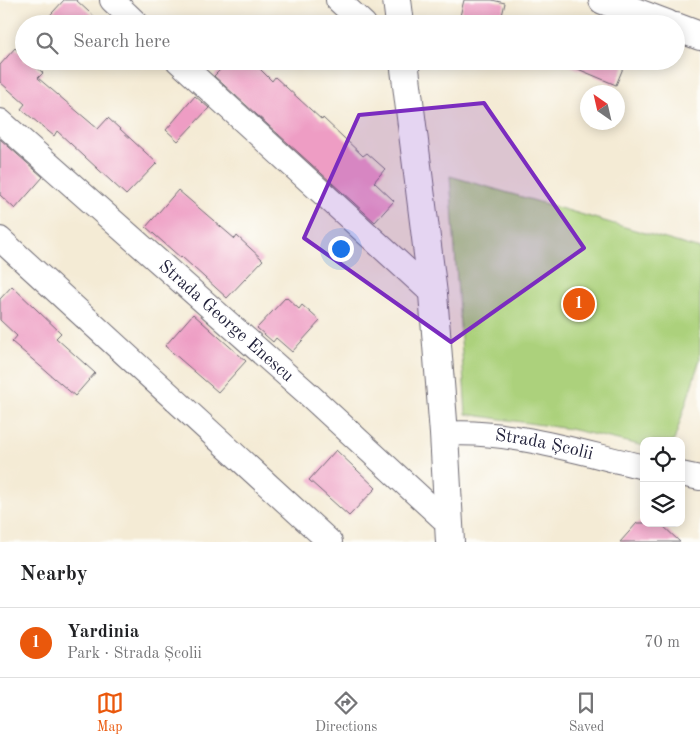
<!DOCTYPE html>
<html lang="en">
<head>
<meta charset="utf-8">
<style>
	:root { --surface:#fff; --page:#f6f6f6; --text:#202124; --muted:#757577; --line:#e0e0e0; --accent:#ea580c }
	body { margin:0; font-family:"Old Standard TT",serif; background:var(--page); color:var(--text) }
	.controls { position:absolute; right:15px; bottom:15px; display:grid; overflow:hidden; border-radius:10px; box-shadow:0 2px 12px #0003 }
	.controls button { width:45px; height:45px; display:grid; place-items:center; padding:0; border:0; border-bottom:1px solid var(--line); background:var(--surface); color:var(--text); font:25px sans-serif }
	.compass { position:absolute; left:580px; top:85px; width:45px; height:45px; border-radius:50%; background:var(--surface); box-shadow:0 2px 12px #0003; rotate:326deg }
	.you { position:absolute; left:340px; top:248px; width:18px; height:18px; margin:-12px; border:4px solid #fff; border-radius:50%; background:#1a73e8; box-shadow:0 0 0 8px #1a73e833 }
	.badge { display:grid; place-items:center; width:32px; height:32px; border-radius:50%; background:var(--accent); color:#fff; font-size:16px; font-weight:700 }
	.pin { position:absolute; translate:-50% -50%; border:2px solid #fff; box-shadow:0 1px 5px #0006 }
	.list { margin:0; padding:0; list-style:none }
	h2 { display:flex; justify-content:space-between; align-items:center; height:65px; margin:0; padding:0 20px; font-size:21px }
	h2 small { font-size:16px; font-weight:400; color:var(--muted) }
	.list li { display:grid; grid-template-columns:32px 1fr auto; gap:15px; align-items:center; box-sizing:border-box; height:70px; padding:0 20px; border-top:1px solid var(--line) }
	.list b { display:block; font-size:19px; white-space:nowrap }
	.list p { margin:0; font-size:16px; white-space:nowrap; color:var(--muted) }
	.list em { font-size:16px; font-style:normal; color:var(--muted) }
	.icon { flex:none; width:28px; height:28px; fill:none; stroke:currentColor; stroke-width:2; stroke-linecap:round; stroke-linejoin:round }
	.map { position:relative; flex:none; width:700px; height:542px; overflow:hidden }
	.search { position:absolute; background:var(--surface); box-shadow:0 2px 12px #0003; left:15px; right:15px; top:15px; height:55px; display:flex; align-items:center; gap:12px; box-sizing:border-box; padding:0 18px; border-radius:28px; color:var(--muted); font-size:19px }
	.sheet { height:135px; background:var(--surface) }
	nav { display:flex; justify-content:space-around; align-items:center; box-sizing:border-box; height:70px; border-top:1px solid var(--line); background:var(--surface); font-size:14px; color:var(--muted) }
	nav a { display:grid; justify-items:center; gap:2px }
	nav .on { color:var(--accent) }
	.map>svg:first-child { display:block }
	.green { fill:#acd17b; stroke:#677a5b }
	.building { fill:#ee9dc4 }
	.lines { fill:none; stroke-linecap:round; stroke-linejoin:round }
	.street-casing { stroke:#6c6871; stroke-width:26 }
	.secondary-casing { stroke:#6c6871; stroke-width:30 }
	.street { stroke:#fff; stroke-width:24 }
	.secondary { stroke:#fff; stroke-width:28 }
	.marked { fill:#7b2cbf; fill-opacity:0.2; stroke:#7b2cbf; stroke-width:4; stroke-linejoin:round }
	.labels { text-anchor:middle; dominant-baseline:central; stroke-width:4; stroke-linejoin:round; paint-order:stroke }
	.street-label { font-size:18px; fill:#22223b; stroke:#fdfcf7 }
</style>
</head>
<body>
<div class="map">
<svg width="700" height="542" viewBox="0 0 700 542">
	<rect width="100%" height="100%" fill="#fdfcf7"/>
	<filter id="ink" filterUnits="userSpaceOnUse"><feTurbulence type="fractalNoise" baseFrequency=".02" numOctaves="2"/><feDisplacementMap in="SourceGraphic" scale="10" xChannelSelector="R" yChannelSelector="G"/><feConvolveMatrix kernelMatrix="1 2 1 2 8 2 1 2 1" color-interpolation-filters="sRGB"/></filter>
	<filter id="wash" filterUnits="userSpaceOnUse"><feTurbulence type="fractalNoise" baseFrequency=".0096" numOctaves="4" result="noise"/><feDisplacementMap in="SourceGraphic" scale="20" xChannelSelector="R" yChannelSelector="G"/><feGaussianBlur stdDeviation="1.12" result="paint"/><feColorMatrix in="noise" values="0 0 0 0 0 0 0 0 0 0 0 0 0 0 0 0 0 1.4 0 .05"/><feComposite in="paint" operator="in"/></filter>
	<g filter="url(#wash)">
		<rect width="100%" height="100%" fill="#f4ebd5"/>
		<path class="green" d="M 450,176 L 700,249 L 700,359 L 674,441 L 644,441 L 644,446 L 570,429 L 466,414 Z"/>
		<g id="blocks">
			<path class="building" d="M 64,0 L 76,0 L 102,24 L 42,24 Z
				M 464,0 L 492,0 L 505,3 L 500,24 L 458,24 Z
				M 15,48 L 24,56 L 24,61 L 30,61 L 43,73 L 38,78 L 98,129 L 108,118 L 157,163 L 126,195 L 57,131 L 54,136 L 21,109 L 25,104 L 0,82 L 0,65 Z
				M 229,61 L 252,61 L 272,81 L 275,77 L 322,120 L 323,118 L 363,156 L 367,153 L 385,169 L 374,182 L 394,201 L 375,222 L 214,76 Z
				M 559,61 L 626,61 L 616,85 Z
				M 195,96 L 209,108 L 178,141 L 166,130 Z
				M 0,139 L 43,177 L 15,209 L 0,195 Z
				M 178,190 L 235,239 L 237,236 L 263,260 L 227,298 L 182,257 L 181,258 L 146,227 Z
				M 12,286 L 61,333 L 56,338 L 95,373 L 75,396 L 12,342 L 17,336 L 0,320 L 0,299 Z
				M 286,297 L 299,309 L 302,305 L 320,321 L 292,352 L 276,338 L 273,342 L 257,328 Z
				M 193,314 L 246,361 L 218,392 L 165,346 Z
				M 336,450 L 376,488 L 349,516 L 309,480 Z
				M 637,523 L 660,523 L 680,542 L 620,542 Z"/>
		</g>
	</g>
	<g filter="url(#ink)">
		<use href="#blocks" fill-opacity="0" stroke="#6c6871" stroke-width="1"/>
		<g class="lines">
			<defs>
				<g id="street">
					<path d="M 112,0 L 137,24"/>
					<path d="M 338,0 L 364,24"/>
					<path d="M 178,61 L 433,294"/>
					<path id="s1" d="M 0,121 L 306,392 L 449,524"/>
					<path d="M 0,239 L 330,542"/>
					<path id="s2" d="M 444,434 C 508,429 582,453 644,467"/>
					<path d="M 681,474 L 700,478"/>
				</g>
				<path id="secondary" d="M 397,0 L 400,24
					M 603,0 L 667,24
					M 676,27 L 700,36
					M 404,61 L 433,294 L 444,434 L 450,542"/>
			</defs>
			<use href="#street" class="street-casing"/>
			<use href="#secondary" class="secondary-casing"/>
			<use href="#street" class="street"/>
			<use href="#secondary" class="secondary"/>
		</g>
	</g>
	<path class="marked" d="M 484,103 L 584,248 L 451,342 L 304,238 L 359,115 Z"/>
	<g class="labels">
		<g class="street-label">
			<text stroke="none"><textPath href="#s1" startOffset="302">Strada George Enescu</textPath></text>
			<text stroke="none"><textPath href="#s2" startOffset="101">Strada Școlii</textPath></text>
		</g>
	</g>
</svg>
<div class="controls">
<button><svg class="icon" aria-label="locate" viewBox="0 0 24 24"><circle cx="12" cy="12" r="6"/><path d="M12 2v4M12 18v4M2 12h4M18 12h4"/></svg></button>
<button><svg class="icon" aria-label="layers" viewBox="0 0 24 24"><path d="M12 4l9 5-9 5-9-5zM3 14l9 5 9-5"/></svg></button>
</div>
<svg class="compass" viewBox="-18 -18 36 36"><path d="M0-13l5 13h-10z" fill="#e53935"/><path d="M0 13l5-13h-10z" fill="#757577"/></svg>
<div class="you"></div>
<div class="pin badge" style="left:579px;top:304px">1</div>
<div class="search"><svg class="icon" aria-label="search" viewBox="0 0 24 24"><circle cx="10" cy="10" r="6"/><path d="M15 15l6 6"/></svg>Search here</div>
</div>
<section class="sheet">
<h2>Nearby<small></small></h2>
<ul class="list">
<li><span class="badge">1</span><div><b>Yardinia</b><p>Park · Strada Școlii</p></div><em>70 m</em></li>
</ul>
</section>
<nav>
<a class="on"><svg class="icon" aria-label="map" viewBox="0 0 24 24"><path d="M3 6l6-2 6 2 6-2v14l-6 2-6-2-6 2zM9 4v14M15 6v14"/></svg>Map</a>
<a><svg class="icon" aria-label="directions" viewBox="0 0 24 24"><path d="M12 3l9 9-9 9-9-9zM9 14v-3h6M13 9l2 2-2 2"/></svg>Directions</a>
<a><svg class="icon" aria-label="saved" viewBox="0 0 24 24"><path d="M7 4h10v16l-5-4-5 4z"/></svg>Saved</a>
</nav>
</body>
</html>
